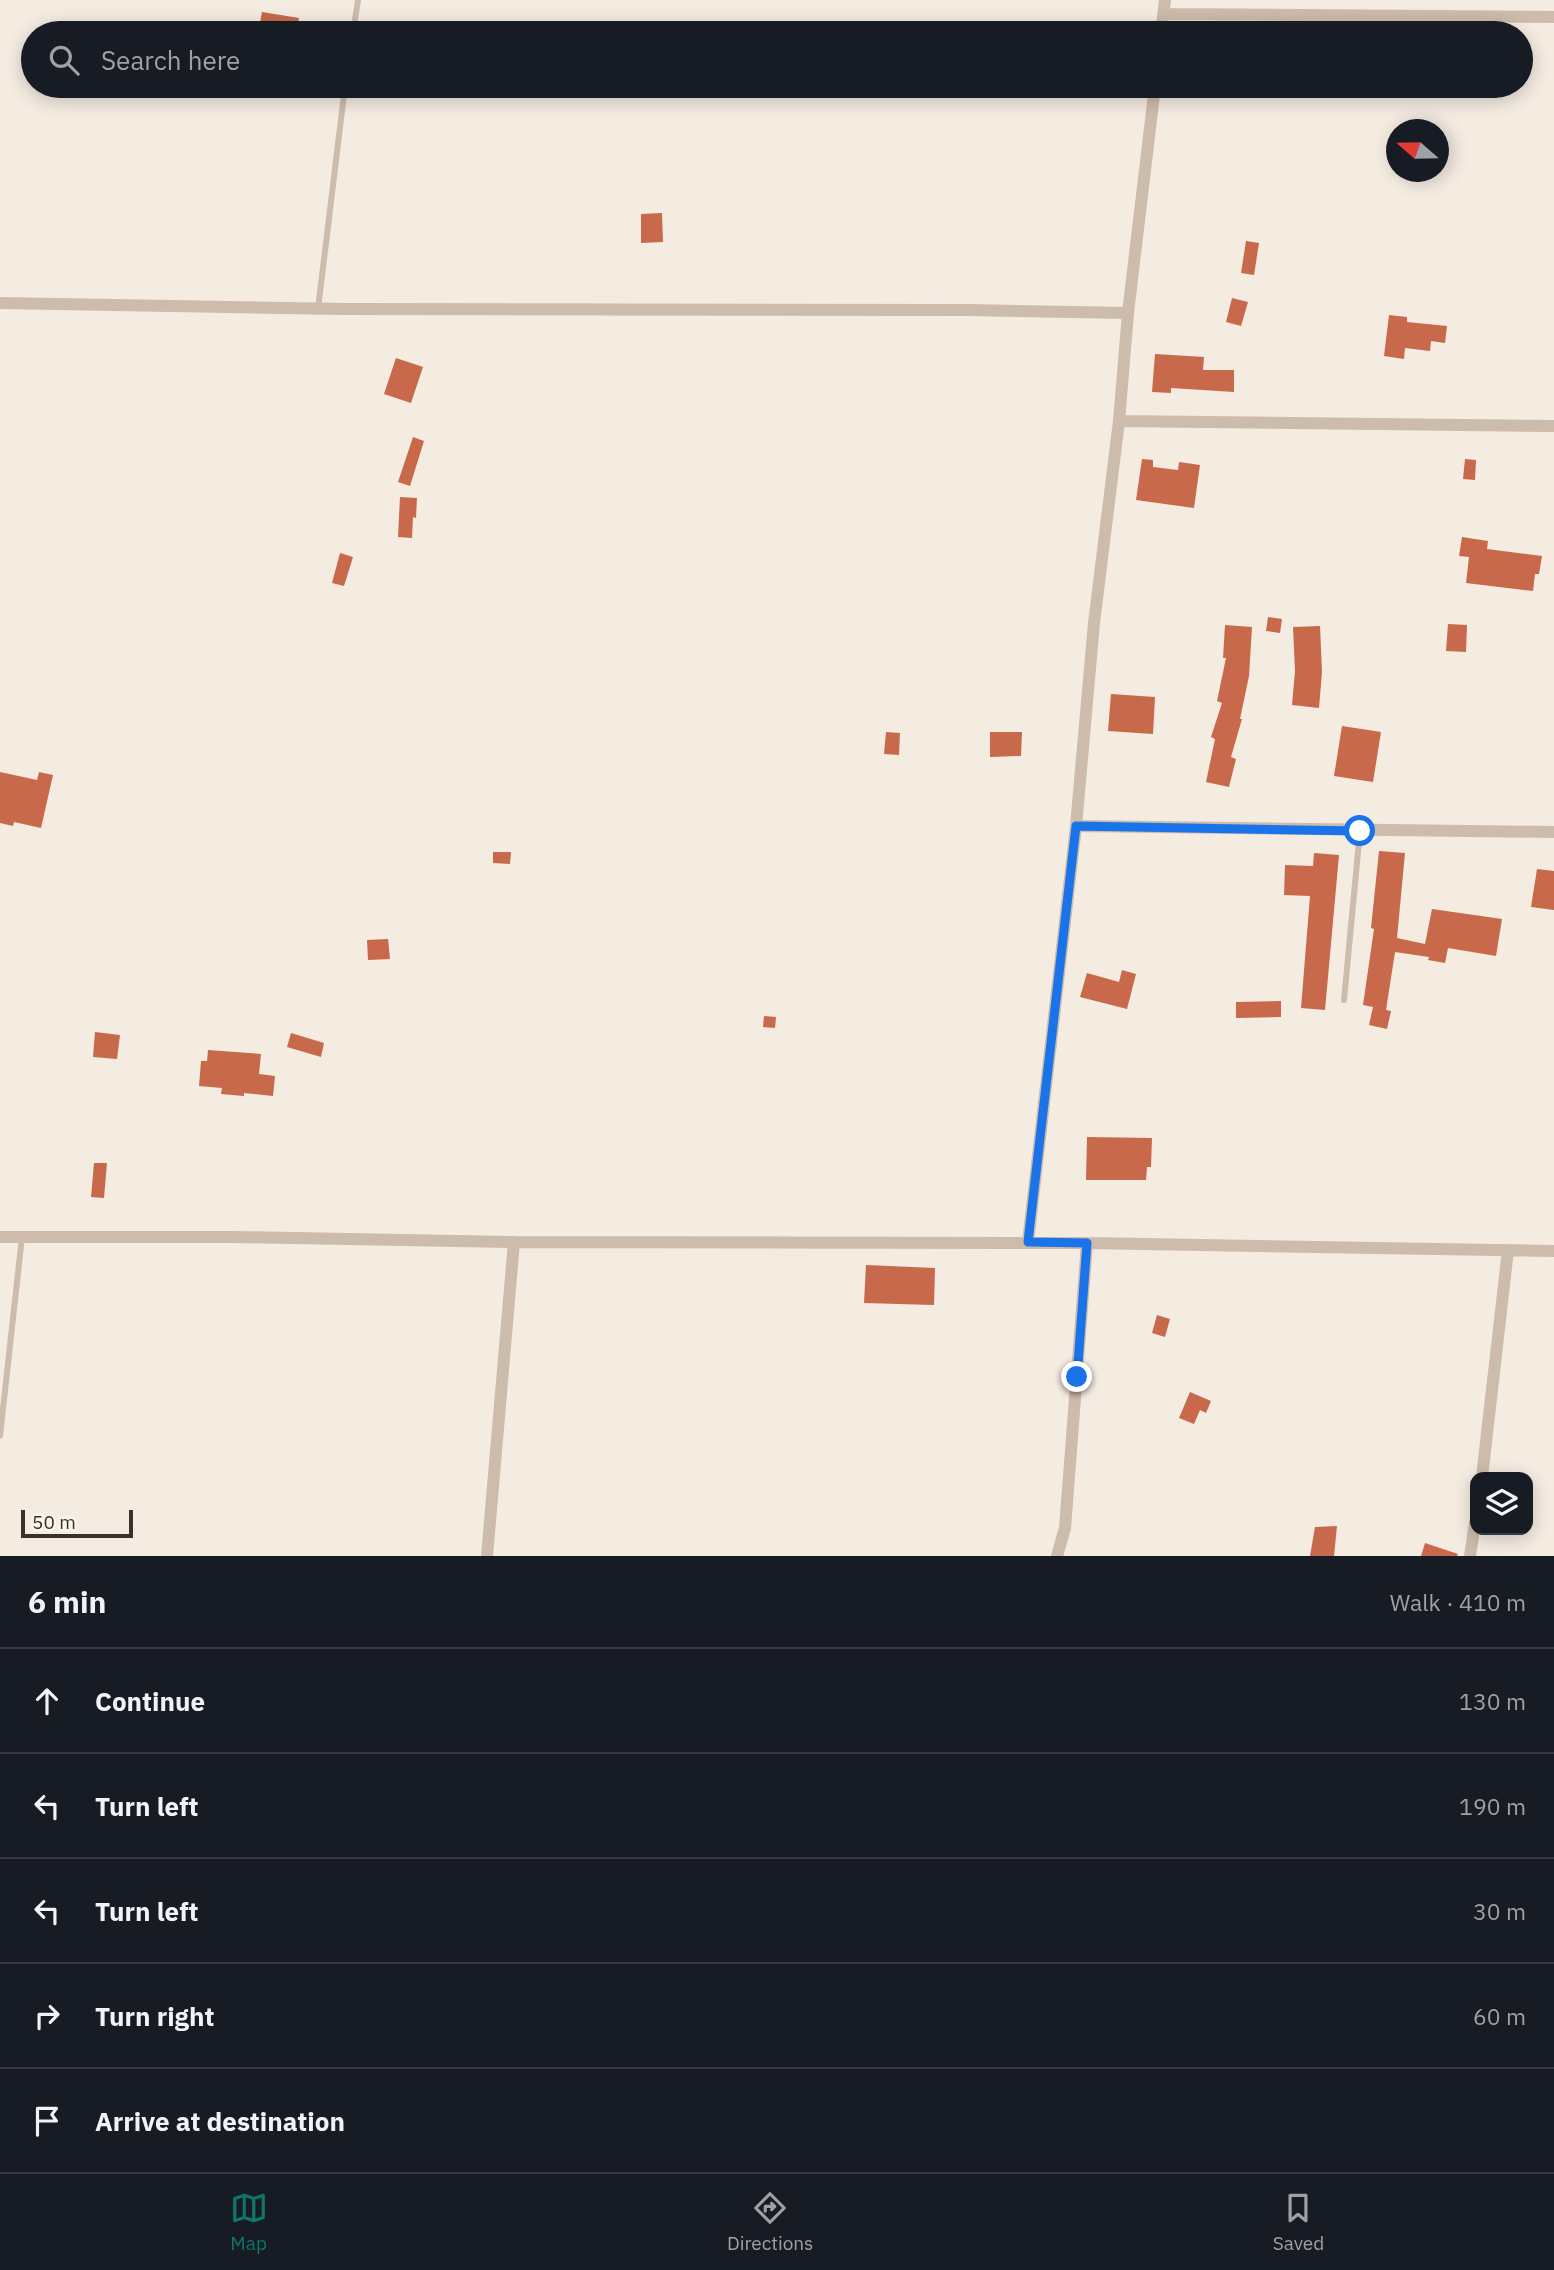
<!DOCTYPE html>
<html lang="en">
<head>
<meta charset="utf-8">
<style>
	:root { --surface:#171b24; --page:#242831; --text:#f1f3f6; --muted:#9ea1a6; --line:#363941; --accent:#0f766e }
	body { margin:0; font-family:"IBM Plex Sans",sans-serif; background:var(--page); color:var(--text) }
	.controls { position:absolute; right:21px; bottom:21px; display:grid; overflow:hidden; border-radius:14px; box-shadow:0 4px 18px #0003 }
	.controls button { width:63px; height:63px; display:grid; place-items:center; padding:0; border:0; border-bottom:2px solid var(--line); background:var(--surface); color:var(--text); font:35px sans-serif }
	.compass { position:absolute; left:1386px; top:119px; width:63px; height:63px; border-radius:50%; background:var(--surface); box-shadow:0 4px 18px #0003; rotate:290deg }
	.scale { position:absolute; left:21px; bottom:18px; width:112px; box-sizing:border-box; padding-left:7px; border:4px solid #3b302b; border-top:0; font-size:19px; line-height:24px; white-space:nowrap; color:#3b302b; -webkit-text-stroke:5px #fbf5ee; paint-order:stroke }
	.stop { position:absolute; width:21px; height:21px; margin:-16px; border:5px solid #1a73e8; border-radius:50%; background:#fff }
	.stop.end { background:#1a73e8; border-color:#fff; box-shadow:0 2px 7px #0008 }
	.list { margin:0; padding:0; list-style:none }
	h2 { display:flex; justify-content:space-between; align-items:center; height:91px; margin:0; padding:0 28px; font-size:30px }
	h2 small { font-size:23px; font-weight:400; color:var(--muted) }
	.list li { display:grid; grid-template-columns:46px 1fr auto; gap:21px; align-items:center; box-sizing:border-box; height:105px; padding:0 28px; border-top:2px solid var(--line) }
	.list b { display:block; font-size:26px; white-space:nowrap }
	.list em { font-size:23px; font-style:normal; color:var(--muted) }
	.icon { flex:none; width:38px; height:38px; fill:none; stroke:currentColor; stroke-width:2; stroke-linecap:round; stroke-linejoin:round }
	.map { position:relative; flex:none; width:1554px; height:1556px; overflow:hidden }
	.search { position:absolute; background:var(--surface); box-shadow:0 4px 18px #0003; left:21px; right:21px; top:21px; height:77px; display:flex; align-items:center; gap:18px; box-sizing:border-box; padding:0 24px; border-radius:38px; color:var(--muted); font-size:26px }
	.sheet { height:616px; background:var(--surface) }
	nav { display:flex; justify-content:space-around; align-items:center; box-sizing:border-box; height:98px; border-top:2px solid var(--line); background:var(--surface); font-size:19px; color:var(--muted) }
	nav a { display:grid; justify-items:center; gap:4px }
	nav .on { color:var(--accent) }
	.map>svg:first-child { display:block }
	.building { fill:#c8694b }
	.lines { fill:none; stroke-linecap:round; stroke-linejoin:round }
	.lane { stroke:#cdbbac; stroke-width:6 }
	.street { stroke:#cdbbac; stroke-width:12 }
	.route { stroke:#1a73e8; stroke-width:9 }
</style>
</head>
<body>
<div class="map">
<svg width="1554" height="1556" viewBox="0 0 1554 1556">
	<rect width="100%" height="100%" fill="#f4ebe1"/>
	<path class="building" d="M 262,12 L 299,18 L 296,33 L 258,33 Z
		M 662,213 L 663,242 L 641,243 L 641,214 Z
		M 1246,241 L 1259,243 L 1254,275 L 1241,273 Z
		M 1232,298 L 1248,302 L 1241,326 L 1226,322 Z
		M 1389,315 L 1407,317 L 1407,322 L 1447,326 L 1445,343 L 1431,341 L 1430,351 L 1405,348 L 1404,359 L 1384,356 Z
		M 1155,354 L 1204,357 L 1203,370 L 1234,370 L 1234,392 L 1171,388 L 1171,393 L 1152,392 Z
		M 396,358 L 423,367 L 411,403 L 384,394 Z
		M 413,437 L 424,441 L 410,486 L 398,482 Z
		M 1142,459 L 1153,460 L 1153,467 L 1178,470 L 1179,462 L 1200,465 L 1194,508 L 1136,500 Z
		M 1465,459 L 1476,460 L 1475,480 L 1463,479 Z
		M 400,497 L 417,498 L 416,518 L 413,517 L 412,538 L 398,537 Z
		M 1462,537 L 1488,541 L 1487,549 L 1542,556 L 1539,574 L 1535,574 L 1533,591 L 1466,583 L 1469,557 L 1459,556 Z
		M 340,553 L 353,557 L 344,586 L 332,583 Z
		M 1268,617 L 1282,619 L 1280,633 L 1266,631 Z
		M 1448,624 L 1467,625 L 1466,652 L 1446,651 Z
		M 1225,625 L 1252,627 L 1249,676 L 1240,719 L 1242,719 L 1231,757 L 1236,759 L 1229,787 L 1206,782 L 1215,739 L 1211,737 L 1222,703 L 1217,701 L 1226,658 L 1223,658 Z
		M 1320,626 L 1322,672 L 1319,708 L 1292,705 L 1295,671 L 1293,627 Z
		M 1111,694 L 1155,697 L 1153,734 L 1108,731 Z
		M 1342,726 L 1381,732 L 1373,782 L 1334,776 Z
		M 886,732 L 900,733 L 899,755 L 884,754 Z
		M 990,732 L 1022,732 L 1021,756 L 990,757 Z
		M 0,772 L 37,780 L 39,772 L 53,775 L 41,828 L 14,822 L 13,826 L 0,823 Z
		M 1379,851 L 1405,853 L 1397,938 L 1425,944 L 1432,909 L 1502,919 L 1496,956 L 1448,948 L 1445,963 L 1428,960 L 1429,957 L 1395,952 L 1386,1010 L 1391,1011 L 1387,1029 L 1369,1025 L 1373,1007 L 1363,1005 L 1374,929 L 1371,928 Z
		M 493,852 L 511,852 L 510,864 L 493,863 Z
		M 1314,853 L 1339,855 L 1325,1010 L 1301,1008 L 1310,896 L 1284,895 L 1285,865 L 1313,866 Z
		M 1537,869 L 1554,871 L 1554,910 L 1531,907 Z
		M 388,939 L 390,959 L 368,960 L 367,940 Z
		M 1122,970 L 1136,974 L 1127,1009 L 1080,997 L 1087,973 L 1119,982 Z
		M 1281,1001 L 1281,1017 L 1236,1018 L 1236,1002 Z
		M 764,1016 L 776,1017 L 775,1028 L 763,1027 Z
		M 95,1032 L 120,1035 L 117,1059 L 93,1057 Z
		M 291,1033 L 324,1043 L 321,1057 L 287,1047 Z
		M 208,1050 L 261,1054 L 259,1074 L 275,1076 L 273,1096 L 244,1093 L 244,1096 L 221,1094 L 222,1088 L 199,1086 L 201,1061 L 207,1061 Z
		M 1087,1137 L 1152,1138 L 1151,1167 L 1147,1167 L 1146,1180 L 1086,1180 Z
		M 94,1163 L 107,1163 L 104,1198 L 91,1197 Z
		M 866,1265 L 935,1268 L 934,1305 L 864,1303 Z
		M 1157,1315 L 1170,1319 L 1165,1337 L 1152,1333 Z
		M 1190,1392 L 1211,1401 L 1206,1413 L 1200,1410 L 1194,1424 L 1179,1418 Z
		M 1337,1526 L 1334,1556 L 1310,1556 L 1315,1527 Z
		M 1425,1543 L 1458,1554 L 1457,1556 L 1421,1556 Z"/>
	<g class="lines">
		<path class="lane" d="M 353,33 L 358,0
			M 318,309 L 345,86
			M 1344,1000 L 1360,831
			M 0,1436 L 22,1237"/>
		<path class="street" d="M 1164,14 L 1554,17
			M 1161,33 L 1165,0
			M 0,303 L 343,309 L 968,310 L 1128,313
			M 1119,421 L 1554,426
			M 1076,826 L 1554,832
			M 0,1237 L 233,1237 L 514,1242 L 1087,1243 L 1554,1251
			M 1028,1242 L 1076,826 L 1094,623 L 1119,421 L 1128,313 L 1155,86
			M 1482,1477 L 1508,1250
			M 487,1556 L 514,1242
			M 1057,1556 L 1065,1528 L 1087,1243
			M 1470,1556 L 1475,1523"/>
	</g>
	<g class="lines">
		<path class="route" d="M 1077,1377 L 1087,1243 L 1028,1242 L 1076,826 L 1360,831"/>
	</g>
</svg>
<div class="controls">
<button><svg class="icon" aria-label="layers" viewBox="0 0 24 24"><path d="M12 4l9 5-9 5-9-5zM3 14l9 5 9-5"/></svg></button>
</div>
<svg class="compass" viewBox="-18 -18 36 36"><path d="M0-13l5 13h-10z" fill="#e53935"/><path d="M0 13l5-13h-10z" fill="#9ea1a6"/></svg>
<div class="scale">50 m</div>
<div class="stop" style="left:1360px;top:831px"></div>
<div class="stop end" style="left:1077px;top:1377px"></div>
<div class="search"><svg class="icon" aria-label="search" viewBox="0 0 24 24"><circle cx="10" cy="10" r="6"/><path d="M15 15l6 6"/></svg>Search here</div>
</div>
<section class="sheet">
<h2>6 min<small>Walk · 410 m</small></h2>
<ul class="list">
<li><svg class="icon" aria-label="ahead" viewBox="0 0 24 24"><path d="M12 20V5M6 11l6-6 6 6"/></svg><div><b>Continue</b></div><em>130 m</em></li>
<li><svg class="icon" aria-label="left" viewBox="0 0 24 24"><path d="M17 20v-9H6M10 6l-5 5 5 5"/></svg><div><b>Turn left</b></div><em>190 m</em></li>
<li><svg class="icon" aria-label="left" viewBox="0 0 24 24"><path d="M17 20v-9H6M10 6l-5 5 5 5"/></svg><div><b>Turn left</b></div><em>30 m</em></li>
<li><svg class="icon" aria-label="right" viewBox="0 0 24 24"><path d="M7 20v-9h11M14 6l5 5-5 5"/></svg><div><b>Turn right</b></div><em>60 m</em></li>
<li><svg class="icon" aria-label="arrive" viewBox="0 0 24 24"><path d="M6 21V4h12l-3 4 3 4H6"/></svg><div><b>Arrive at destination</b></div></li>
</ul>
</section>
<nav>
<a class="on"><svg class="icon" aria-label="map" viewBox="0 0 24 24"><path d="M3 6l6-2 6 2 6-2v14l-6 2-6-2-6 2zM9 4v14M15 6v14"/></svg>Map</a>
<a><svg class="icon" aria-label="directions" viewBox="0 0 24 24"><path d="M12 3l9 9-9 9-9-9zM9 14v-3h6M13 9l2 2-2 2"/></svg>Directions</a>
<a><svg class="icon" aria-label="saved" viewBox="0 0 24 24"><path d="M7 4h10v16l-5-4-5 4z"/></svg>Saved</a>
</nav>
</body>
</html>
